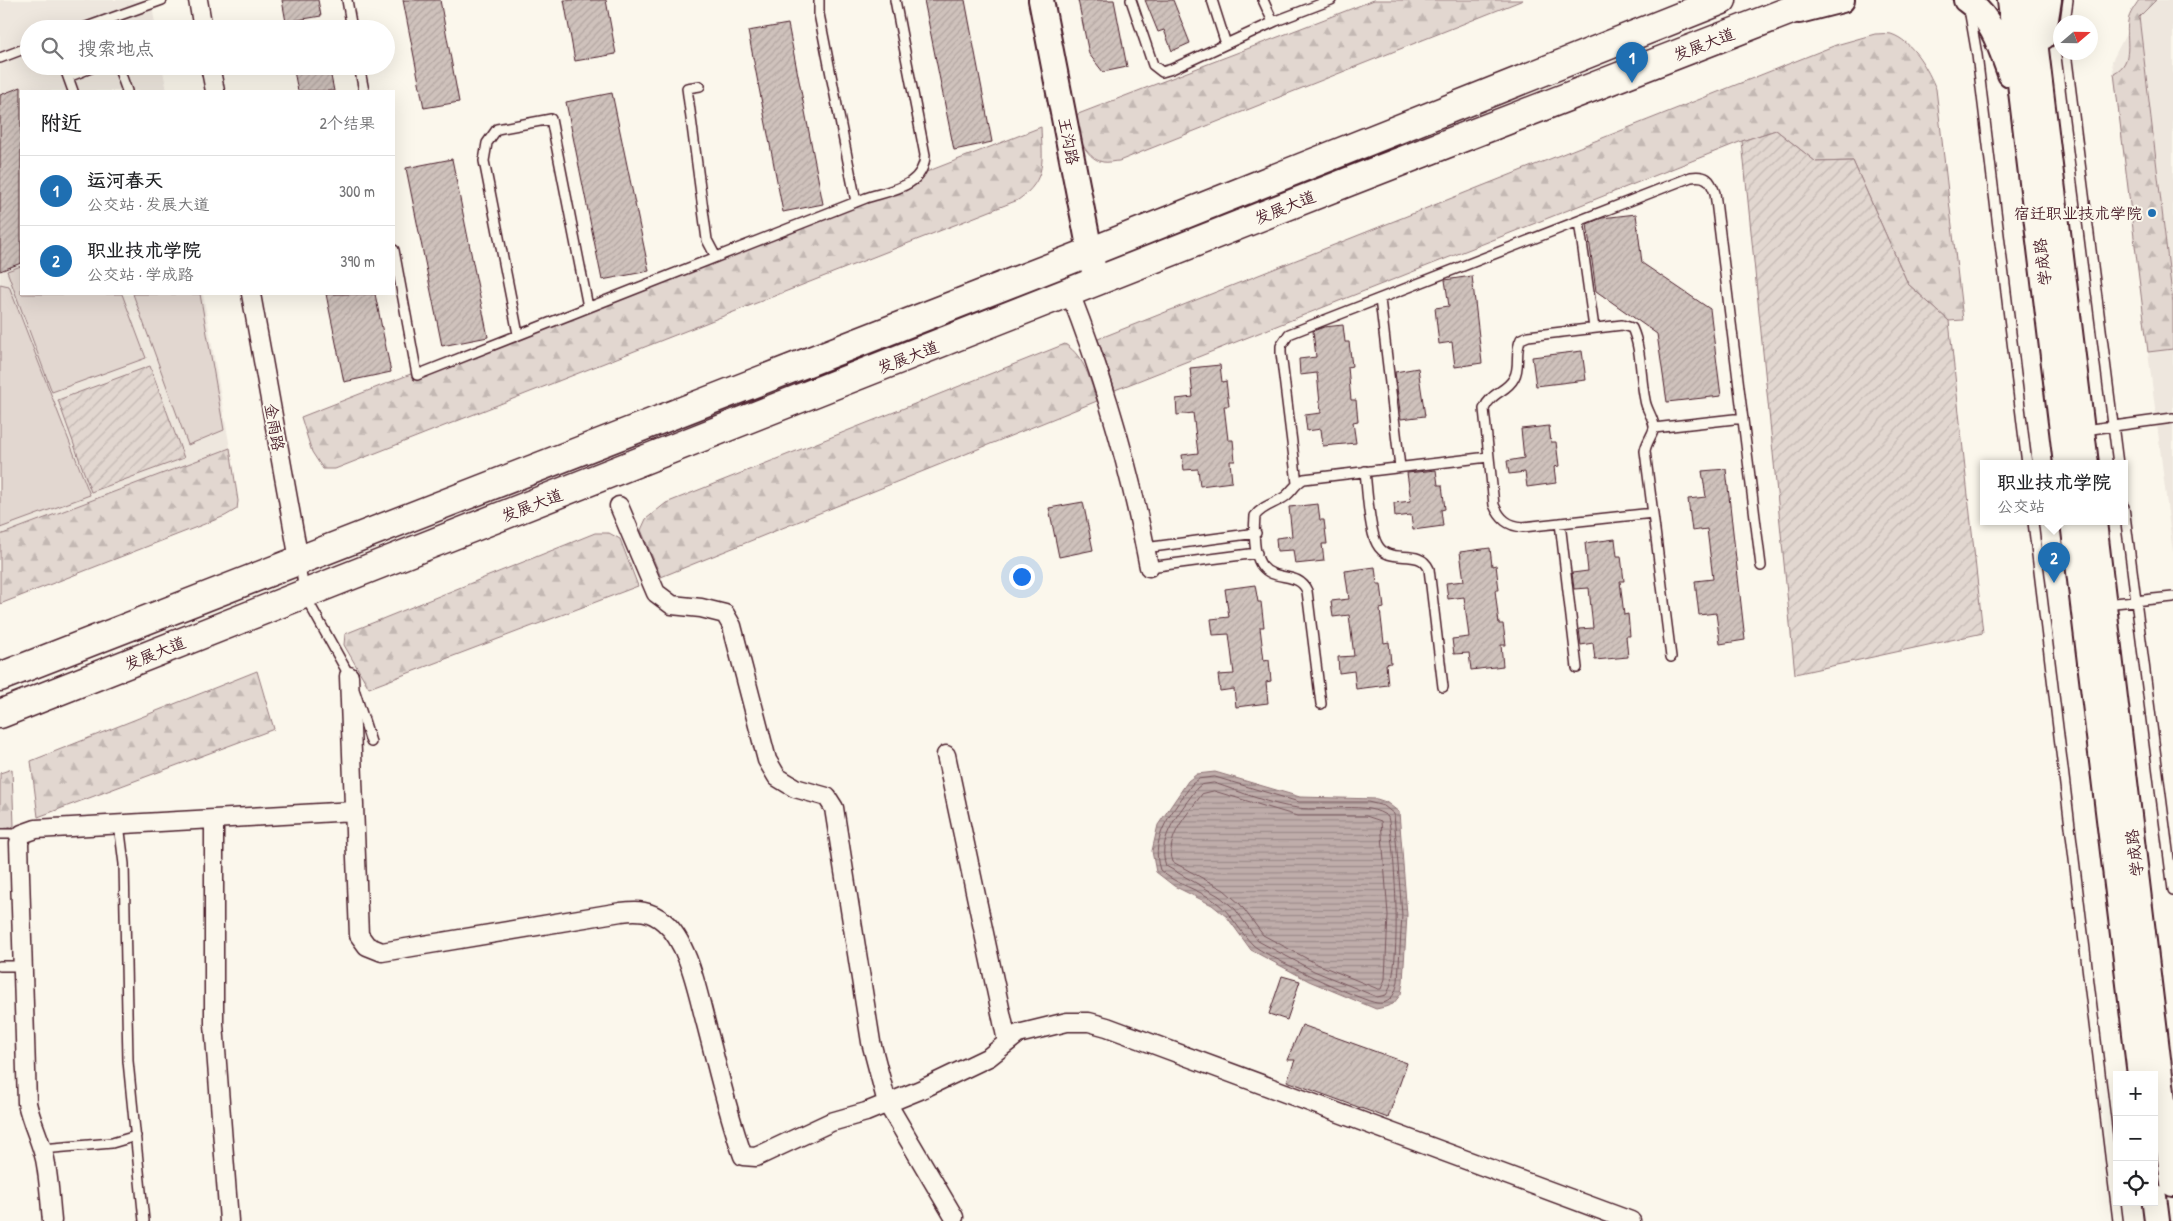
<!DOCTYPE html>
<html lang="zh">
<head>
<meta charset="utf-8">
<style>
	:root { --surface:#fff; --page:#f2f2f2; --text:#202124; --muted:#757577; --line:#e0e0e0; --accent:#1f6fb2 }
	body { margin:0; font-family:"Patrick Hand","LXGW WenKai TC",sans-serif; background:var(--page); color:var(--text) }
	.controls { position:absolute; right:15px; bottom:15px; display:grid; overflow:hidden; border-radius:0px; box-shadow:0 5px 20px #0002 }
	.controls button { width:45px; height:45px; display:grid; place-items:center; padding:0; border:0; border-bottom:1px solid var(--line); background:var(--surface); color:var(--text); font:25px sans-serif }
	.compass { position:absolute; left:2053px; top:15px; width:45px; height:45px; border-radius:50%; background:var(--surface); box-shadow:0 5px 20px #0002; rotate:70deg }
	.you { position:absolute; left:1021px; top:576px; width:18px; height:18px; margin:-12px; border:4px solid #fff; border-radius:50%; background:#1a73e8; box-shadow:0 0 0 8px #1a73e833 }
	.badge { display:grid; place-items:center; width:32px; height:32px; border-radius:50%; background:var(--accent); color:#fff; font-size:16px; font-weight:700 }
	.pin { position:absolute; translate:-50% -41px; filter:drop-shadow(0 1px 2px #0008) }
	.pin::after { content:''; position:absolute; top:26px; width:18px; height:15px; background:inherit; clip-path:polygon(0 0,100% 0,50% 100%) }
	.popup { position:absolute; left:1980px; top:460px; width:148px; height:65px; box-sizing:border-box; display:grid; place-content:center; border-radius:0px; background:var(--surface); filter:drop-shadow(0 1px 4px #0005); font-size:16px; white-space:nowrap; color:var(--muted) }
	.popup b { font-size:19px; color:var(--text) }
	.popup::after { content:''; position:absolute; left:50%; top:100%; margin-left:-10px; border:10px solid transparent; border-top-color:var(--surface) }
	.list { margin:0; padding:0; list-style:none }
	h2 { display:flex; justify-content:space-between; align-items:center; height:65px; margin:0; padding:0 20px; font-size:21px }
	h2 small { font-size:16px; font-weight:400; color:var(--muted) }
	.list li { display:grid; grid-template-columns:32px 1fr auto; gap:15px; align-items:center; box-sizing:border-box; height:70px; padding:0 20px; border-top:1px solid var(--line) }
	.list b { display:block; font-size:19px; white-space:nowrap }
	.list p { margin:0; font-size:16px; white-space:nowrap; color:var(--muted) }
	.list em { font-size:16px; font-style:normal; color:var(--muted) }
	.icon { flex:none; width:28px; height:28px; fill:none; stroke:currentColor; stroke-width:2; stroke-linecap:round; stroke-linejoin:round }
	.map { position:relative; flex:none; width:2173px; height:1221px; overflow:hidden }
	.search { position:absolute; background:var(--surface); box-shadow:0 5px 20px #0002; left:20px; top:20px; width:375px; height:55px; display:flex; align-items:center; gap:12px; box-sizing:border-box; padding:0 18px; border-radius:28px; color:var(--muted); font-size:19px }
	.panel { position:absolute; background:var(--surface); box-shadow:0 5px 20px #0002; left:20px; top:90px; width:375px; height:205px; border-radius:0px }
	.map>svg:first-child { display:block }
	.built { fill:#eee7de }
	.grass { fill:#e2d7d0; stroke:#967b7e }
	.forest { fill:url(#forest-firs); stroke:#967b7e }
	.garden { fill:url(#garden-furrows); stroke:#967b7e }
	.water { fill:url(#water-rules); stroke:#907477 }
	.lines { fill:none; stroke-linecap:round; stroke-linejoin:round }
	.shore { stroke:#79585e; stroke-width:1 }
	.building { fill:url(#building-hatch); stroke:#4a1f2b }
	.lane-casing { stroke:#4a1f2b; stroke-width:12 }
	.street-casing { stroke:#4a1f2b; stroke-width:21 }
	.secondary-casing { stroke:#4a1f2b; stroke-width:28 }
	.primary-casing { stroke:#4a1f2b; stroke-width:31 }
	.lane { stroke:#fbf7ec; stroke-width:9 }
	.street { stroke:#fbf7ec; stroke-width:18 }
	.secondary { stroke:#fbf7ec; stroke-width:24 }
	.primary { stroke:#fbf7ec; stroke-width:28 }
	.poi-dot { fill:#1f6fb2; stroke:#fbf7ec; stroke-width:2 }
	.labels { text-anchor:middle; dominant-baseline:central; stroke-width:4; stroke-linejoin:round; paint-order:stroke }
	.street-label { font-size:16px; fill:#4a1f2b; stroke:#fbf7ec }
	.poi-label { font-size:16px; fill:#4a1f2b; stroke:#fbf7ec; text-anchor:end }
</style>
</head>
<body>
<div class="map">
<svg width="2173" height="1221" viewBox="0 0 2173 1221">
	<defs>
		<pattern id="forest-firs" width="22" height="20" patternUnits="userSpaceOnUse" patternTransform="scale(1.25)"><rect width="22" height="20" fill="#e2d7d0"/><path d="M5 1l3.5 6h-7zM16 11l3.5 6h-7z" fill="#c3b8b3"/></pattern>
		<pattern id="garden-furrows" width="10" height="10" patternUnits="userSpaceOnUse" patternTransform="scale(1.25)"><rect width="10" height="10" fill="#e2d7d0"/><path d="M-1 1l2-2M0 10L10 0M9 11l2-2" fill="none" stroke="#c3b8b3"/></pattern>
		<pattern id="water-rules" width="6" height="5" patternUnits="userSpaceOnUse" patternTransform="scale(1.25)"><rect width="6" height="5" fill="#bfadaa"/><path d="M0 2.5h6" fill="none" stroke="#9d8c8b"/></pattern>
		<pattern id="building-hatch" width="6" height="6" patternUnits="userSpaceOnUse" patternTransform="scale(1.25)"><rect width="6" height="6" fill="#cfc2bc"/><path d="M-1 1l2-2M0 6l6-6M5 7l2-2" fill="none" stroke="#b3a6a2"/></pattern>
	</defs>
	<rect width="100%" height="100%" fill="#fbf7ec"/>
	<filter id="ink" filterUnits="userSpaceOnUse"><feTurbulence type="fractalNoise" baseFrequency=".02" numOctaves="2"/><feDisplacementMap in="SourceGraphic" scale="10" xChannelSelector="R" yChannelSelector="G"/><feConvolveMatrix kernelMatrix="1 2 1 2 8 2 1 2 1" color-interpolation-filters="sRGB"/></filter>
	<g filter="url(#ink)">
		<path class="built" d="M 0,0 L 151,0 L 156,29 L 29,29 L 29,66 L 162,66 L 167,91 L 21,91 L 21,294 L 203,294 L 230,448 L 0,535 Z
			M 2156,0 L 2173,0 L 2173,553 L 2112,61 L 2131,24 Z"/>
		<path class="grass" d="M 21,266 L 21,294 L 122,294 L 146,358 L 52,392 L 7,271 Z
			M 0,284 L 9,286 L 90,495 L 0,528 Z
			M 133,294 L 200,294 L 224,430 L 188,445 Z"/>
		<path class="forest" d="M 1374,0 L 1523,0 L 1119,161 C 1114,161 1108,163 1103,162 C 1085,159 1075,131 1073,116 Z
			M 2139,0 L 2156,0 L 2139,17 L 2173,303 L 2173,349 L 2148,352 L 2114,73 C 2135,62 2125,40 2128,21 C 2129,14 2135,6 2139,0 Z
			M 1875,34 C 1880,34 1886,33 1891,34 C 1913,41 1928,70 1936,89 L 1963,320 L 1949,321 L 1908,284 L 1853,161 L 1816,162 L 1776,130 L 1742,141 L 1115,390 L 1098,339 L 1836,45 Z
			M 1041,127 C 1042,159 1048,179 1018,200 L 335,469 L 323,469 L 312,452 L 301,417 Z
			M 1065,344 C 1085,357 1090,380 1097,401 L 661,577 L 641,530 L 646,519 L 666,503 Z
			M 230,448 L 238,501 L 237,509 L 225,516 L 0,604 L 0,535 Z
			M 595,533 L 609,533 L 620,539 L 638,586 L 369,688 L 344,645 L 345,634 Z
			M 257,671 L 274,729 L 38,817 L 31,761 Z
			M 12,769 L 14,826 L 0,831 L 0,773 Z"/>
		<path class="garden" d="M 1776,130 L 1816,162 L 1853,161 L 1908,284 L 1949,321 L 1983,633 L 1795,674 L 1742,141 Z
			M 150,366 L 184,458 L 91,492 L 58,400 Z"/>
		<path class="water" d="M 1215,772 L 1300,797 L 1377,799 L 1386,802 L 1399,812 L 1407,915 L 1403,982 L 1401,994 L 1393,1004 L 1385,1007 L 1376,1009 L 1309,981 L 1251,950 L 1227,917 L 1212,905 L 1174,886 L 1156,872 L 1152,851 L 1158,825 L 1188,781 L 1197,774 Z"/>
		<g class="lines">
			<path class="shore" d="M 1215,777 L 1299,802 L 1368,802 L 1384,806 L 1394,814 L 1402,915 L 1398,981 C 1396,992 1391,1005 1377,1003 C 1364,1002 1263,955 1253,945 C 1239,931 1232,914 1216,902 C 1199,889 1176,885 1160,870 C 1149,836 1174,810 1192,784 L 1199,779 Z
				M 1214,783 C 1242,792 1270,805 1298,808 C 1324,812 1368,800 1388,817 C 1395,847 1403,973 1386,995 L 1377,997 L 1314,971 L 1258,941 L 1235,909 L 1219,896 L 1166,866 C 1156,837 1181,811 1197,788 L 1201,785 Z
				M 1214,791 L 1297,816 L 1366,816 L 1381,821 L 1388,915 L 1385,979 L 1381,989 L 1378,989 L 1317,964 L 1263,935 L 1240,904 L 1224,890 L 1173,862 C 1164,837 1189,813 1202,794 Z"/>
		</g>
		<path class="building" d="M 282,0 L 318,0 L 321,16 L 286,22 Z
			M 403,0 L 440,0 L 459,102 L 424,108 Z
			M 564,0 L 606,0 L 616,54 L 575,61 Z
			M 924,0 L 965,0 L 992,142 L 954,150 Z
			M 1078,0 L 1114,0 L 1127,67 L 1103,72 L 1089,54 Z
			M 1145,0 L 1173,0 L 1190,43 L 1172,51 L 1164,30 L 1158,32 Z
			M 788,24 L 823,204 L 783,212 L 748,31 Z
			M 293,66 L 329,66 L 334,91 L 298,91 Z
			M 21,87 L 21,263 L 0,271 L 0,95 Z
			M 612,93 L 649,271 L 602,280 L 566,102 Z
			M 452,159 L 488,337 L 442,346 L 406,168 Z
			M 1636,214 L 1642,263 L 1710,309 L 1721,396 L 1667,402 L 1657,334 L 1596,291 L 1587,224 L 1602,218 Z
			M 1472,276 L 1482,363 L 1455,367 L 1452,342 L 1439,344 L 1435,308 L 1449,306 L 1445,280 Z
			M 326,294 L 375,294 L 391,372 L 344,382 Z
			M 1343,325 L 1345,342 L 1349,342 L 1352,366 L 1348,367 L 1351,400 L 1356,400 L 1358,421 L 1353,422 L 1356,443 L 1323,446 L 1321,429 L 1307,431 L 1305,415 L 1321,413 L 1317,373 L 1300,375 L 1299,359 L 1316,357 L 1313,331 L 1324,327 Z
			M 1582,351 L 1586,380 L 1536,386 L 1532,357 Z
			M 1220,365 L 1222,382 L 1226,381 L 1229,406 L 1224,406 L 1228,440 L 1233,440 L 1235,461 L 1230,461 L 1232,482 L 1200,486 L 1198,469 L 1184,470 L 1182,455 L 1198,453 L 1193,413 L 1177,415 L 1176,399 L 1193,397 L 1190,368 Z
			M 1418,368 L 1425,416 L 1401,419 L 1395,372 Z
			M 1549,426 L 1551,442 L 1556,442 L 1559,466 L 1554,467 L 1556,483 L 1527,487 L 1525,472 L 1509,474 L 1507,461 L 1524,458 L 1521,429 Z
			M 1726,469 L 1745,640 L 1720,644 L 1716,613 L 1699,615 L 1695,581 L 1713,579 L 1707,529 L 1692,531 L 1688,499 L 1706,497 L 1702,471 Z
			M 1436,470 L 1438,485 L 1442,485 L 1445,509 L 1441,510 L 1443,526 L 1413,530 L 1411,515 L 1395,517 L 1394,503 L 1411,501 L 1407,473 Z
			M 1083,502 L 1093,550 L 1059,557 L 1049,508 Z
			M 1318,504 L 1320,520 L 1324,520 L 1327,544 L 1322,544 L 1324,561 L 1295,564 L 1293,550 L 1277,551 L 1276,538 L 1292,536 L 1289,507 Z
			M 1615,539 L 1617,556 L 1621,556 L 1624,581 L 1620,581 L 1624,615 L 1628,614 L 1630,636 L 1626,636 L 1628,657 L 1595,660 L 1593,643 L 1581,645 L 1579,629 L 1593,628 L 1589,588 L 1574,589 L 1572,573 L 1588,571 L 1585,543 Z
			M 1490,548 L 1492,566 L 1496,565 L 1499,590 L 1495,590 L 1499,624 L 1503,624 L 1506,645 L 1501,645 L 1503,666 L 1471,670 L 1469,653 L 1454,654 L 1452,639 L 1469,637 L 1464,597 L 1448,599 L 1446,583 L 1464,581 L 1460,552 Z
			M 1375,567 L 1377,584 L 1381,584 L 1384,608 L 1380,609 L 1384,643 L 1389,642 L 1391,663 L 1386,664 L 1388,685 L 1356,689 L 1354,671 L 1339,673 L 1338,657 L 1354,656 L 1349,615 L 1333,617 L 1331,601 L 1349,599 L 1345,571 Z
			M 1255,585 L 1258,602 L 1261,602 L 1264,627 L 1260,627 L 1264,661 L 1269,660 L 1271,681 L 1266,682 L 1268,703 L 1236,707 L 1234,689 L 1220,691 L 1218,675 L 1234,674 L 1229,634 L 1213,635 L 1211,619 L 1229,617 L 1225,589 Z
			M 1282,976 L 1300,981 L 1287,1020 L 1269,1014 Z
			M 1302,1025 L 1407,1063 L 1388,1118 L 1287,1081 L 1295,1060 L 1287,1060 Z"/>
		<g class="lines">
			<defs>
				<path id="lane" d="M 347,0 L 352,29
					M 819,0 L 819,14 L 856,202
					M 1131,0 L 1153,65 L 1162,72 L 1172,69 L 1276,21 L 1331,0
					M 1212,0 L 1226,44
					M 1263,0 L 1273,22
					M 1969,9 L 1977,55 L 2027,464
					M 2065,22 L 2068,0
					M 81,29 L 162,0
					M 2066,52 L 2118,464
					M 0,58 L 29,47
					M 64,66 L 73,91
					M 118,66 L 127,91
					M 359,66 L 364,91
					M 68,77 L 96,66
					M 700,86 L 687,88 L 707,240 L 716,257
					M 1579,221 L 1594,328
					M 394,250 L 417,375 L 866,198 C 891,190 924,187 925,155 L 895,0
					M 1380,299 L 1400,467
					M 518,334 L 484,161 L 487,143 L 497,129 L 551,119 L 588,307
					M 1654,428 L 1743,418
					M 2084,430 L 2173,418
					M 1365,471 C 1367,489 1369,530 1377,544 C 1389,567 1419,546 1429,569 L 1443,687
					M 1297,483 L 1281,353 L 1281,346 L 1289,334 L 1691,177 C 1706,175 1710,179 1715,193 L 1761,566
					M 2124,507 L 2173,890
					M 1653,513 L 1523,527 C 1508,526 1500,519 1494,505 L 1484,409 C 1491,392 1507,392 1514,378 C 1521,366 1514,352 1521,339 L 1528,336 L 1622,325 L 1632,328 C 1642,350 1640,377 1645,400 C 1646,409 1653,417 1654,426 C 1655,432 1646,442 1645,451 L 1671,657
					M 2033,522 L 2118,1221
					M 1560,523 L 1577,668
					M 1145,548 L 1256,533
					M 300,562 L 304,594 L 350,677
					M 1149,567 L 1257,553
					M 2105,604 L 2173,597
					M 355,692 L 371,742
					M 1321,704 L 1307,591 C 1299,571 1274,582 1262,566 C 1253,555 1254,529 1255,516 C 1263,505 1275,504 1286,496 C 1293,490 1296,483 1304,479 L 1488,457
					M 119,824 L 124,864 L 128,1061 L 144,1221
					M 0,834 L 22,834
					M 0,966 L 23,966
					M 42,1149 L 112,1143 L 136,1136"/>
				<path id="street" d="M 198,0 L 203,29
					M 210,66 L 215,91
					M 1070,293 C 1105,382 1131,473 1149,567
					M 251,294 L 299,560
					M 619,506 L 656,593 L 672,605 L 701,608 L 725,614 L 732,626 L 767,760 L 777,777 L 795,788 L 827,797 L 834,808 L 871,1042 L 887,1103 L 954,1217
					M 349,676 L 359,935 L 367,946 L 382,952 L 621,912 C 638,910 650,910 664,922 C 688,942 697,990 705,1020 C 717,1065 727,1112 743,1156 L 756,1157 L 831,1122 L 866,1112 L 920,1090 L 989,1057 L 1018,1034 L 1067,1022 L 1089,1022 L 1107,1027 L 1631,1221
					M 946,755 L 1007,1041
					M 214,819 L 214,1024 L 229,1221
					M 52,1221 C 50,1200 49,1179 45,1159 C 40,1139 31,1122 27,1103 L 19,843 L 22,834 L 36,829 L 354,811"/>
				<path id="secondary" d="M 1041,0 L 1096,282
					M 1966,0 C 1992,18 2000,46 2010,74
					M 2010,0 L 2066,464
					M 2030,0 L 2086,464
					M 1799,11 L 1842,0
					M 2043,37 L 2049,0
					M 2073,522 L 2140,1075
					M 2094,522 L 2173,1184
					M 2154,1197 L 2157,1221"/>
				<path id="primary" d="M 0,677 L 1090,252 L 1722,0
					M 0,714 L 1348,182 L 1817,0"/>
			</defs>
			<use href="#lane" class="lane-casing"/>
			<use href="#street" class="street-casing"/>
			<use href="#secondary" class="secondary-casing"/>
			<use href="#primary" class="primary-casing"/>
			<use href="#lane" class="lane"/>
			<use href="#street" class="street"/>
			<use href="#secondary" class="secondary"/>
			<use href="#primary" class="primary"/>
		</g>
	</g>
	<circle class="poi-dot" cx="2152" cy="213" r="5"/>
	<g class="labels">
		<g class="street-label">
			<text transform="translate(1704 44) rotate(-21)">发展大道</text>
			<text transform="translate(1069 141) rotate(79)">王沟路</text>
			<text transform="translate(1285 207) rotate(-22)">发展大道</text>
			<text transform="translate(2042 262) rotate(-97)">学成路</text>
			<text transform="translate(908 357) rotate(-21)">发展大道</text>
			<text transform="translate(275 427) rotate(80)">金雨路</text>
			<text transform="translate(532 505) rotate(-21)">发展大道</text>
			<text transform="translate(155 653) rotate(-22)">发展大道</text>
			<text transform="translate(2134 853) rotate(-97)">学成路</text>
		</g>
		<g class="poi-label">
			<text x="2142" y="213">宿迁职业技术学院</text>
		</g>
	</g>
</svg>
<div class="controls">
<button>+</button>
<button>−</button>
<button><svg class="icon" aria-label="locate" viewBox="0 0 24 24"><circle cx="12" cy="12" r="6"/><path d="M12 2v4M12 18v4M2 12h4M18 12h4"/></svg></button>
</div>
<svg class="compass" viewBox="-18 -18 36 36"><path d="M0-13l5 13h-10z" fill="#e53935"/><path d="M0 13l5-13h-10z" fill="#757577"/></svg>
<div class="you"></div>
<div class="pin badge" style="left:1632px;top:83px">1</div>
<div class="pin badge" style="left:2054px;top:583px">2</div>
<div class="popup"><b>职业技术学院</b>公交站</div>
<div class="search"><svg class="icon" aria-label="search" viewBox="0 0 24 24"><circle cx="10" cy="10" r="6"/><path d="M15 15l6 6"/></svg>搜索地点</div>
<section class="panel">
<h2>附近<small>2个结果</small></h2>
<ul class="list">
<li><span class="badge">1</span><div><b>运河春天</b><p>公交站 · 发展大道</p></div><em>300 m</em></li>
<li><span class="badge">2</span><div><b>职业技术学院</b><p>公交站 · 学成路</p></div><em>390 m</em></li>
</ul>
</section>
</div>
</body>
</html>
